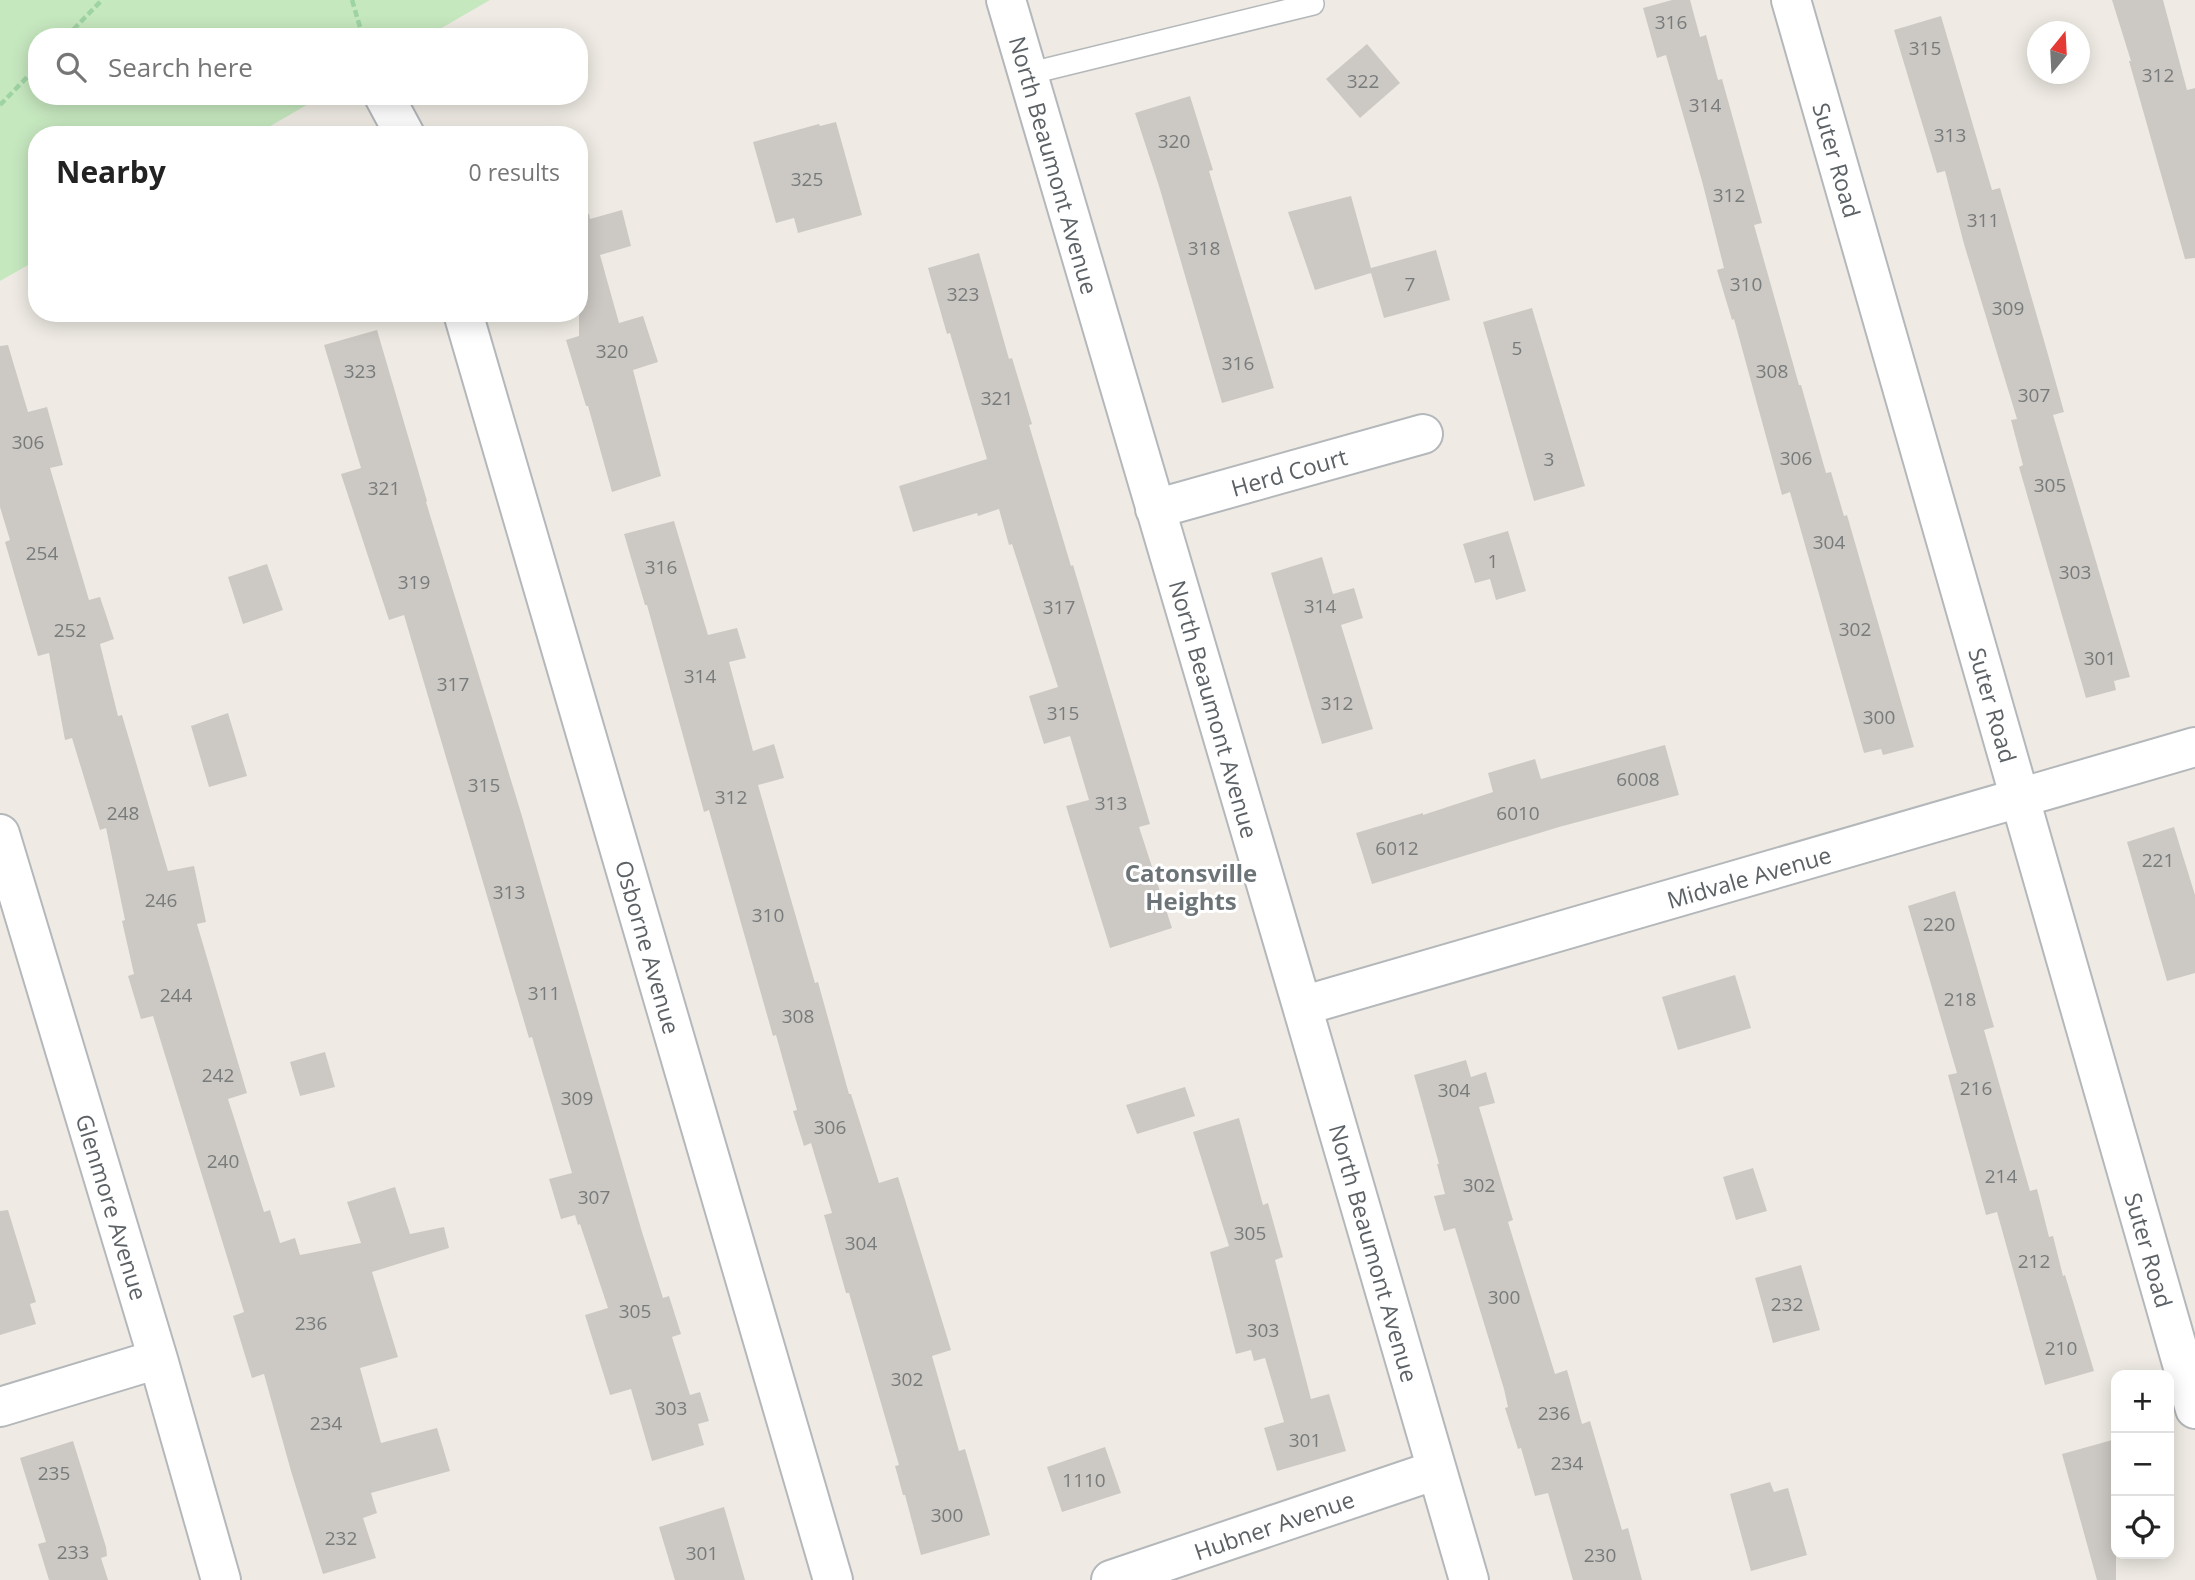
<!DOCTYPE html>
<html lang="en">
<head>
<meta charset="utf-8">
<style>
	:root { --surface:#fff; --page:#f6f6f6; --text:#222; --muted:#767676; --line:#e0e0e0 }
	body { margin:0; font-family:"Open Sans",sans-serif; background:var(--page); color:var(--text) }
	.controls { position:absolute; right:21px; bottom:21px; display:grid; overflow:hidden; border-radius:14px; box-shadow:0 4px 18px #0003 }
	.controls button { width:63px; height:63px; display:grid; place-items:center; padding:0; border:0; border-bottom:2px solid var(--line); background:var(--surface); color:var(--text); font:35px sans-serif }
	.compass { position:absolute; left:2027px; top:21px; width:63px; height:63px; border-radius:50%; background:var(--surface); box-shadow:0 4px 18px #0003; rotate:18deg }
	.list { margin:0; padding:0; list-style:none }
	h2 { display:flex; justify-content:space-between; align-items:center; height:91px; margin:0; padding:0 28px; font-size:30px }
	h2 small { font-size:23px; font-weight:400; color:var(--muted) }
	.icon { flex:none; width:38px; height:38px; fill:none; stroke:currentColor; stroke-width:2; stroke-linecap:round; stroke-linejoin:round }
	.map { position:relative; flex:none; width:2195px; height:1580px; overflow:hidden }
	.search { position:absolute; background:var(--surface); box-shadow:0 4px 18px #0003; left:28px; top:28px; width:560px; height:77px; display:flex; align-items:center; gap:18px; box-sizing:border-box; padding:0 24px; border-radius:28px; color:var(--muted); font-size:26px }
	.panel { position:absolute; background:var(--surface); box-shadow:0 4px 18px #0003; left:28px; top:126px; width:560px; height:196px; border-radius:28px }
	.map>svg:first-child { display:block }
	.green { fill:#c6e8bf }
	.building { fill:#ccc8c3 }
	.lines { fill:none; stroke-linecap:round; stroke-linejoin:round }
	.service-casing { stroke:#b4b8bb; stroke-width:24 }
	.minor-casing { stroke:#b4b8bb; stroke-width:42 }
	.path { stroke:#9ed3a3; stroke-width:4.5; stroke-dasharray:7 3.5; stroke-linecap:butt }
	.service { stroke:#fff; stroke-width:21 }
	.minor { stroke:#fff; stroke-width:38 }
	.labels { text-anchor:middle; dominant-baseline:central; stroke-width:6; stroke-linejoin:round; paint-order:stroke }
	.number-label { font-size:19px; fill:#787b7c }
	.street-label { font-size:23px; fill:#5c6165; stroke:#fff }
	.neighbourhood-label { font-size:24px; font-weight:bold; fill:#6d7477; stroke:#fff }
</style>
</head>
<body>
<div class="map">
<svg width="2195" height="1580" viewBox="0 0 2195 1580">
	<rect width="100%" height="100%" fill="#efebe4"/>
	<path class="green" d="M 0,0 L 490,0 L 426,37 L 37,37 L 37,96 L 322,96 L 255,135 L 37,135 L 37,260 L 0,281 Z"/>
	<path class="building" d="M 1672,0 L 1690,0 L 1700,37 L 1706,35 L 1718,80 L 1722,79 L 1762,223 L 1754,225 L 1799,385 L 1801,385 L 1826,473 L 1831,472 L 1844,516 L 1847,515 L 1914,747 L 1883,755 L 1881,749 L 1864,753 L 1790,492 L 1782,495 L 1734,319 L 1732,320 L 1717,270 L 1724,268 L 1702,181 L 1666,55 L 1657,58 L 1643,8 Z
		M 2112,0 L 2163,0 L 2187,90 L 2195,88 L 2195,258 L 2185,259 L 2129,61 L 2131,61 Z
		M 1941,16 L 1992,190 L 2000,188 L 2047,351 L 2064,412 L 2053,415 L 2130,677 L 2114,681 L 2116,690 L 2086,698 L 2019,467 L 2023,465 L 2011,420 L 2017,419 L 1964,244 L 1945,171 L 1937,173 L 1894,30 Z
		M 1367,44 L 1400,83 L 1360,118 L 1326,79 Z
		M 1190,96 L 1213,170 L 1209,171 L 1274,388 L 1222,403 L 1159,186 L 1135,113 Z
		M 836,122 L 862,215 L 798,233 L 794,218 L 776,223 L 753,142 L 819,124 L 820,126 Z
		M 1351,196 L 1371,268 L 1436,250 L 1450,300 L 1384,318 L 1371,273 L 1315,290 L 1288,212 Z
		M 622,210 L 631,246 L 600,255 L 619,323 L 643,316 L 658,362 L 633,370 L 661,476 L 612,492 L 588,406 L 586,406 L 566,340 L 579,336 L 579,216 L 589,214 L 590,219 Z
		M 979,253 L 1009,359 L 1012,358 L 1032,424 L 1029,425 L 1048,489 L 1071,566 L 1073,565 L 1150,824 L 1139,827 L 1172,928 L 1110,948 L 1066,806 L 1089,800 L 1070,736 L 1044,744 L 1029,696 L 1058,687 L 1012,544 L 1009,545 L 999,509 L 978,516 L 977,513 L 913,532 L 899,486 L 987,459 L 950,333 L 947,334 L 928,268 Z
		M 1532,308 L 1585,486 L 1534,501 L 1483,322 Z
		M 377,330 L 427,501 L 426,502 L 521,813 L 642,1232 L 663,1298 L 669,1296 L 681,1334 L 672,1337 L 690,1395 L 700,1392 L 709,1421 L 698,1424 L 704,1445 L 652,1461 L 631,1389 L 610,1395 L 585,1315 L 608,1308 L 580,1224 L 578,1225 L 575,1215 L 561,1219 L 549,1179 L 572,1173 L 532,1037 L 529,1038 L 404,615 L 389,620 L 341,474 L 361,468 L 324,345 Z
		M 8,345 L 28,412 L 47,407 L 63,465 L 50,468 L 89,600 L 100,597 L 114,639 L 100,644 L 118,716 L 122,715 L 168,871 L 194,866 L 206,922 L 197,924 L 247,1093 L 228,1099 L 264,1212 L 270,1210 L 280,1243 L 295,1238 L 300,1255 L 361,1243 L 347,1202 L 395,1187 L 410,1234 L 444,1227 L 449,1248 L 372,1272 L 398,1357 L 360,1368 L 381,1443 L 437,1428 L 450,1471 L 371,1493 L 377,1513 L 363,1518 L 376,1558 L 323,1574 L 291,1471 L 264,1374 L 252,1378 L 233,1316 L 244,1312 L 153,1016 L 141,1019 L 128,976 L 134,974 L 122,921 L 125,920 L 106,828 L 100,830 L 72,738 L 65,740 L 49,653 L 38,656 L 5,542 L 10,540 L 0,507 L 0,346 Z
		M 674,521 L 708,635 L 737,628 L 746,658 L 729,662 L 753,751 L 774,744 L 784,778 L 758,785 L 815,983 L 818,982 L 849,1094 L 851,1094 L 879,1183 L 898,1177 L 951,1350 L 932,1356 L 959,1451 L 965,1449 L 990,1535 L 921,1555 L 905,1495 L 903,1495 L 895,1466 L 899,1465 L 849,1293 L 846,1293 L 824,1215 L 832,1213 L 811,1143 L 804,1146 L 793,1111 L 797,1110 L 776,1035 L 773,1036 L 709,810 L 704,812 L 647,605 L 645,605 L 624,534 Z
		M 1508,531 L 1526,591 L 1496,600 L 1490,579 L 1475,583 L 1463,544 Z
		M 1322,557 L 1333,594 L 1354,588 L 1363,618 L 1341,625 L 1373,729 L 1322,744 L 1271,573 Z
		M 267,564 L 283,610 L 243,624 L 228,577 Z
		M 228,713 L 247,776 L 209,787 L 191,726 Z
		M 1665,745 L 1679,795 L 1559,827 L 1372,884 L 1356,833 L 1423,813 L 1423,815 L 1493,792 L 1488,773 L 1535,759 L 1541,779 Z
		M 2174,827 L 2195,895 L 2195,973 L 2167,981 L 2127,842 Z
		M 1955,891 L 1994,1027 L 1984,1030 L 2005,1104 L 2030,1191 L 2037,1189 L 2049,1237 L 2053,1236 L 2063,1276 L 2065,1275 L 2094,1371 L 2045,1385 L 1997,1212 L 1986,1215 L 1948,1075 L 1957,1073 L 1908,906 Z
		M 1735,975 L 1751,1028 L 1678,1050 L 1662,997 Z
		M 325,1052 L 335,1087 L 300,1096 L 290,1062 Z
		M 1466,1060 L 1471,1077 L 1486,1072 L 1495,1103 L 1479,1107 L 1513,1220 L 1508,1222 L 1555,1374 L 1567,1370 L 1582,1424 L 1590,1421 L 1622,1530 L 1628,1528 L 1642,1580 L 1573,1580 L 1548,1493 L 1535,1496 L 1521,1448 L 1518,1449 L 1505,1408 L 1508,1407 L 1504,1389 L 1455,1228 L 1444,1231 L 1434,1196 L 1445,1194 L 1437,1164 L 1439,1164 L 1414,1075 Z
		M 1185,1087 L 1195,1116 L 1137,1134 L 1126,1105 Z
		M 1239,1118 L 1263,1205 L 1268,1203 L 1283,1257 L 1275,1260 L 1311,1399 L 1329,1394 L 1346,1451 L 1277,1471 L 1264,1428 L 1284,1422 L 1265,1358 L 1254,1361 L 1251,1350 L 1236,1354 L 1210,1252 L 1229,1246 L 1193,1132 Z
		M 1753,1168 L 1767,1211 L 1736,1220 L 1723,1177 Z
		M 8,1210 L 36,1302 L 30,1304 L 36,1324 L 0,1335 L 0,1211 Z
		M 1801,1265 L 1820,1330 L 1773,1343 L 1755,1278 Z
		M 2116,1439 L 2116,1580 L 2097,1580 L 2062,1454 Z
		M 73,1441 L 106,1547 L 107,1556 L 101,1558 L 108,1580 L 49,1580 L 38,1544 L 46,1542 L 20,1458 Z
		M 1105,1447 L 1121,1493 L 1062,1512 L 1047,1467 Z
		M 1770,1482 L 1774,1492 L 1788,1488 L 1807,1555 L 1751,1571 L 1730,1494 Z
		M 724,1507 L 745,1580 L 675,1580 L 659,1527 Z"/>
	<g class="lines">
		<defs>
			<path id="service" d="M 1027,74 L 1313,4"/>
			<path id="minor" d="M 1006,0 L 1302,1006 L 1469,1580
				M 1791,0 L 2195,1409
				M 384,96 L 405,135
				M 463,313 L 833,1580
				M 1155,509 L 1423,434
				M 0,834 L 158,1359 L 221,1580
				M 1302,1006 L 2195,747
				M 0,1407 L 158,1359
				M 1111,1580 L 1436,1470"/>
		</defs>
		<use href="#service" class="service-casing"/>
		<use href="#minor" class="minor-casing"/>
		<path class="path" d="M 352,0 L 363,37
			M 66,37 L 102,0
			M 0,105 L 37,67"/>
		<use href="#service" class="service"/>
		<use href="#minor" class="minor"/>
	</g>
	<g class="labels">
		<g class="number-label">
			<text x="1671" y="22">316</text>
			<text x="1925" y="48">315</text>
			<text x="2158" y="75">312</text>
			<text x="1363" y="81">322</text>
			<text x="1705" y="105">314</text>
			<text x="1950" y="135">313</text>
			<text x="1174" y="141">320</text>
			<text x="807" y="179">325</text>
			<text x="1729" y="195">312</text>
			<text x="1983" y="220">311</text>
			<text x="1204" y="248">318</text>
			<text x="1410" y="284">7</text>
			<text x="1746" y="284">310</text>
			<text x="963" y="294">323</text>
			<text x="2008" y="308">309</text>
			<text x="1517" y="348">5</text>
			<text x="612" y="351">320</text>
			<text x="1238" y="363">316</text>
			<text x="360" y="371">323</text>
			<text x="1772" y="371">308</text>
			<text x="2034" y="395">307</text>
			<text x="997" y="398">321</text>
			<text x="28" y="442">306</text>
			<text x="1796" y="458">306</text>
			<text x="1549" y="459">3</text>
			<text x="2050" y="485">305</text>
			<text x="384" y="488">321</text>
			<text x="1829" y="542">304</text>
			<text x="42" y="553">254</text>
			<text x="1493" y="561">1</text>
			<text x="661" y="567">316</text>
			<text x="2075" y="572">303</text>
			<text x="414" y="582">319</text>
			<text x="1320" y="606">314</text>
			<text x="1059" y="607">317</text>
			<text x="1855" y="629">302</text>
			<text x="70" y="630">252</text>
			<text x="2100" y="658">301</text>
			<text x="700" y="676">314</text>
			<text x="453" y="684">317</text>
			<text x="1337" y="703">312</text>
			<text x="1063" y="713">315</text>
			<text x="1879" y="717">300</text>
			<text x="1638" y="779">6008</text>
			<text x="484" y="785">315</text>
			<text x="731" y="797">312</text>
			<text x="1111" y="803">313</text>
			<text x="123" y="813">248</text>
			<text x="1518" y="813">6010</text>
			<text x="1397" y="848">6012</text>
			<text x="2158" y="860">221</text>
			<text x="509" y="892">313</text>
			<text x="161" y="900">246</text>
			<text x="768" y="915">310</text>
			<text x="1939" y="924">220</text>
			<text x="544" y="993">311</text>
			<text x="176" y="995">244</text>
			<text x="1960" y="999">218</text>
			<text x="798" y="1016">308</text>
			<text x="218" y="1075">242</text>
			<text x="1976" y="1088">216</text>
			<text x="1454" y="1090">304</text>
			<text x="577" y="1098">309</text>
			<text x="830" y="1127">306</text>
			<text x="223" y="1161">240</text>
			<text x="2001" y="1176">214</text>
			<text x="1479" y="1185">302</text>
			<text x="594" y="1197">307</text>
			<text x="1250" y="1233">305</text>
			<text x="861" y="1243">304</text>
			<text x="2034" y="1261">212</text>
			<text x="1504" y="1297">300</text>
			<text x="1787" y="1304">232</text>
			<text x="635" y="1311">305</text>
			<text x="311" y="1323">236</text>
			<text x="1263" y="1330">303</text>
			<text x="2061" y="1348">210</text>
			<text x="907" y="1379">302</text>
			<text x="671" y="1408">303</text>
			<text x="1554" y="1413">236</text>
			<text x="326" y="1423">234</text>
			<text x="1305" y="1440">301</text>
			<text x="1567" y="1463">234</text>
			<text x="54" y="1473">235</text>
			<text x="1084" y="1480">1110</text>
			<text x="947" y="1515">300</text>
			<text x="341" y="1538">232</text>
			<text x="73" y="1552">233</text>
			<text x="702" y="1553">301</text>
			<text x="1600" y="1555">230</text>
		</g>
		<g class="street-label">
			<text transform="translate(1837 160) rotate(74)">Suter Road</text>
			<text transform="translate(1054 165) rotate(74)">North Beaumont Avenue</text>
			<text transform="translate(1289 472) rotate(-16)">Herd Court</text>
			<text transform="translate(1993 705) rotate(74)">Suter Road</text>
			<text transform="translate(1214 709) rotate(74)">North Beaumont Avenue</text>
			<text transform="translate(1749 877) rotate(-16)">Midvale Avenue</text>
			<text transform="translate(648 947) rotate(74)">Osborne Avenue</text>
			<text transform="translate(112 1207) rotate(73)">Glenmore Avenue</text>
			<text transform="translate(2149 1250) rotate(74)">Suter Road</text>
			<text transform="translate(1374 1253) rotate(74)">North Beaumont Avenue</text>
			<text transform="translate(1274 1525) rotate(-19)">Hubner Avenue</text>
		</g>
		<g class="neighbourhood-label">
			<text x="1191" y="872">Catonsville<tspan x="1191" dy="28">Heights</tspan></text>
		</g>
	</g>
</svg>
<div class="controls">
<button>+</button>
<button>−</button>
<button><svg class="icon" aria-label="locate" viewBox="0 0 24 24"><circle cx="12" cy="12" r="6"/><path d="M12 2v4M12 18v4M2 12h4M18 12h4"/></svg></button>
</div>
<svg class="compass" viewBox="-18 -18 36 36"><path d="M0-13l5 13h-10z" fill="#e53935"/><path d="M0 13l5-13h-10z" fill="#767676"/></svg>
<div class="search"><svg class="icon" aria-label="search" viewBox="0 0 24 24"><circle cx="10" cy="10" r="6"/><path d="M15 15l6 6"/></svg>Search here</div>
<section class="panel">
<h2>Nearby<small>0 results</small></h2>
<ul class="list">
</ul>
</section>
</div>
</body>
</html>
